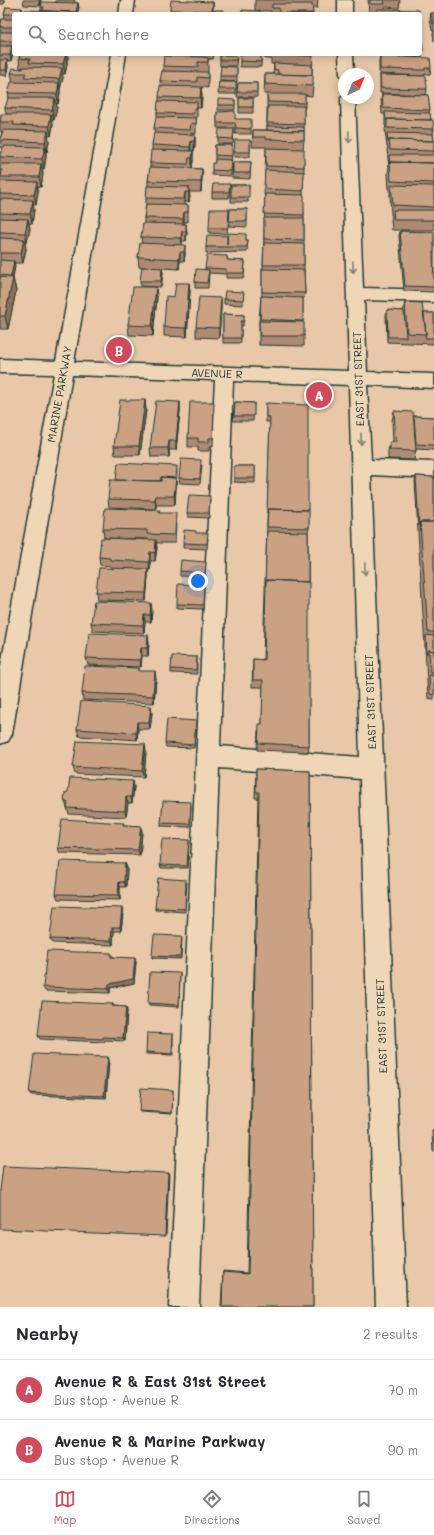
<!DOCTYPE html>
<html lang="en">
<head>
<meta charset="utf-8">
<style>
	:root { --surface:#fff; --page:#f7f7f7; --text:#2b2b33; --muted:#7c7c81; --line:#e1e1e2; --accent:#d1495b }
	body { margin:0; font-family:Mali,sans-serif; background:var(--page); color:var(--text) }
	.compass { position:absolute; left:338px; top:68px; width:36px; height:36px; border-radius:50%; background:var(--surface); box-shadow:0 2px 10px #0003; rotate:43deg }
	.you { position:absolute; left:198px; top:581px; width:14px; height:14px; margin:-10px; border:3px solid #fff; border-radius:50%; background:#1a73e8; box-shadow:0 0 0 6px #1a73e833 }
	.badge { display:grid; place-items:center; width:26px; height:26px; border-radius:50%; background:var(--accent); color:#fff; font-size:13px; font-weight:700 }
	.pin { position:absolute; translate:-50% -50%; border:2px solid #fff; box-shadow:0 1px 4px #0006 }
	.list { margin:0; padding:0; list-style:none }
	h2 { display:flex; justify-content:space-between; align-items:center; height:52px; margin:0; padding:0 16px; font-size:17px }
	h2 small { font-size:13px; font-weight:400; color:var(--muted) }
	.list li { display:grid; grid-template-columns:26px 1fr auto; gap:12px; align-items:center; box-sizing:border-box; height:60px; padding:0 16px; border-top:1px solid var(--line) }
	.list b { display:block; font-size:15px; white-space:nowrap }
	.list p { margin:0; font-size:13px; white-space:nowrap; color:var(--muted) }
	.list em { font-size:13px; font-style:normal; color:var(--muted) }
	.icon { flex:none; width:22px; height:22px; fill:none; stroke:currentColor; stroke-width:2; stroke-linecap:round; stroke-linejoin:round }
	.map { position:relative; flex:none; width:434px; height:1307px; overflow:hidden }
	.search { position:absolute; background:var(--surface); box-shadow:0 2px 10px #0003; left:12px; right:12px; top:12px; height:44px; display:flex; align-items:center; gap:10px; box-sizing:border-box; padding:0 14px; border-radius:4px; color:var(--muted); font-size:15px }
	.sheet { height:172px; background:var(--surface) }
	nav { display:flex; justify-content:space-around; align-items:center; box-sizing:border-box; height:56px; border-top:1px solid var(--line); background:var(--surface); font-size:11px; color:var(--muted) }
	nav a { display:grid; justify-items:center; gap:2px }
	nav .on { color:var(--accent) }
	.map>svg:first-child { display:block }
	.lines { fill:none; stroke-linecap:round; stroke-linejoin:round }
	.minor-casing { stroke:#1f3d34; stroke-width:3 }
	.minor { fill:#efd6b6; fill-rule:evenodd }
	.wall { fill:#af8a72; stroke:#1f3d34 }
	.shaded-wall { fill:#8e715c; stroke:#1f3d34 }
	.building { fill:#cba184; stroke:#1f3d34 }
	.oneway { stroke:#7d826e }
	.labels { text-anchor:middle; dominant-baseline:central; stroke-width:3; stroke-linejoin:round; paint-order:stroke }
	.street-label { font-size:11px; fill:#1f3d34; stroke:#efd6b6 }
</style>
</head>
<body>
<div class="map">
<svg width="434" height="1307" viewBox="0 0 434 1307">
	<rect width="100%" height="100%" fill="#e8c8a8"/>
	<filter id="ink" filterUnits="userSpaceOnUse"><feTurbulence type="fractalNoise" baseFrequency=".025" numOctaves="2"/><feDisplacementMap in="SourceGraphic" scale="8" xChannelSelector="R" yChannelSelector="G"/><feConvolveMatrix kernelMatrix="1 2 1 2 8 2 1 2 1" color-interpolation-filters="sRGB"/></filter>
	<g filter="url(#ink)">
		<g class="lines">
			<defs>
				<path id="minor" d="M 121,0 L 135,0 L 133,14 L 119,14 Z
					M 338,0 L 352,0 L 352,14 L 338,14 Z
					M 112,54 L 126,54 L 74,362 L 349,371 L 341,98 L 344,95 L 344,98 L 355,98 L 363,288 L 434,290 L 434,302 L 364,300 L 367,372 L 434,374 L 434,388 L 367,385 L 371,460 L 434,462 L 434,478 L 371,475 L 406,1307 L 376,1307 L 360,779 L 219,768 L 199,1307 L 169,1307 L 215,380 L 72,375 L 12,734 L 8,741 L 0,744 L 0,671 L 54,374 L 0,373 L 0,359 L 56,361 ZM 233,381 L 349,385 L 360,757 L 220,746 Z
					M 339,54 L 353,54 L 354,74 L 344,74 L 344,78 L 342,77 L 340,74 Z"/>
			</defs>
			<use href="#minor" class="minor-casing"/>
			<use href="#minor" class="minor"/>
		</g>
		<path class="wall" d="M 0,0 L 5,0 L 4,4 L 0,4 Z
			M 23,0 L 41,0 L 40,6 L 24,5 Z
			M 56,0 L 75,0 L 74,2 L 78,3 L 79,8 L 77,14 L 24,14 L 41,11 L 41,7 L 56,2 Z
			M 255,0 L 318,0 L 317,8 L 312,8 L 313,14 L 271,14 L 271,11 L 255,11 Z
			M 368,0 L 400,0 L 399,8 L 384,7 L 384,9 L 419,14 L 369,14 Z
			M 213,2 L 213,14 L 170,14 L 170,10 Z
			M 22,8 L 23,14 L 14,14 L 14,46 L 6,46 L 13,52 L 11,61 L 7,61 L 8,66 L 7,76 L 0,75 L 0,32 L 1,32 L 1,30 L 0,31 L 0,19 L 1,19 L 2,21 L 5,19 L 4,14 Z
			M 431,13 L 434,13 L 434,41 L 433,33 L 434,30 L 432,30 L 430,19 Z
			M 420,39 L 423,51 L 422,57 L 378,55 L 378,54 L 420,54 Z
			M 20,54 L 69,54 L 68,59 L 67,59 L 67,64 L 65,74 L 62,74 L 63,78 L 60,89 L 60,93 L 58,104 L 56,104 L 57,108 L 54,120 L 52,120 L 53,124 L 51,136 L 48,136 L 49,141 L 47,152 L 46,152 L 46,157 L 44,169 L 42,169 L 43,174 L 41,187 L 38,187 L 38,192 L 36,205 L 33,205 L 34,210 L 32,224 L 29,223 L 30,229 L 27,242 L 25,242 L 26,249 L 23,263 L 14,263 L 15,266 L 13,278 L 16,291 L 8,329 L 0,329 L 0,181 L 2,181 L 1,180 L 0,180 L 0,154 L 2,149 L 0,140 L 2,132 L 1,132 L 0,128 L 0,117 L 6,114 L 5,108 L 9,98 L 8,93 L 13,82 L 11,73 L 23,68 L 20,68 L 19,58 Z
			M 165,54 L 214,54 L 213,59 L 208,59 L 208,88 L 201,87 L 202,97 L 201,108 L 197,108 L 197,118 L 194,118 L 196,118 L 196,134 L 191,133 L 191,135 L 195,135 L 195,145 L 194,151 L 191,151 L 193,151 L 193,161 L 192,168 L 189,168 L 202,169 L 202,179 L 201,192 L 189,192 L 189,202 L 185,202 L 185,205 L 188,205 L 188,222 L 184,222 L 184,224 L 186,224 L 187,234 L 186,241 L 182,241 L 182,245 L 185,254 L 184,261 L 180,261 L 179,269 L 162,268 L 163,273 L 161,287 L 141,286 L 140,281 L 146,267 L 139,267 L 138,257 L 142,243 L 141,237 L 144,223 L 144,218 L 146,204 L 146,198 L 148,186 L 148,181 L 150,167 L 150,163 L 152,150 L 152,145 L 155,134 L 154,128 L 157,117 L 157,113 L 161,86 L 160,81 L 163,71 L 163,66 L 166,56 Z
			M 261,54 L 261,67 L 240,67 L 240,61 Z
			M 266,54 L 313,54 L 312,75 L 313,86 L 312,96 L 305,95 L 305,108 L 304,108 L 304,140 L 303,149 L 304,167 L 303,195 L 304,215 L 304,270 L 305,293 L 304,298 L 303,298 L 303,322 L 304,336 L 304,346 L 259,345 L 259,321 L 261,296 L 262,296 L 262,269 L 263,269 L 265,195 L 264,195 L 266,149 L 266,147 L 252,147 L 253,130 L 267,130 L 267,94 L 264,94 L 265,74 L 273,74 L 274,64 L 271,64 L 271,59 L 265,59 Z
			M 220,55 L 237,56 L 236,66 L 220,66 Z
			M 380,56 L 431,68 L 430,74 L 425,74 L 424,76 L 379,74 L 379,61 Z
			M 237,67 L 237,82 L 220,81 L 220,76 Z
			M 380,75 L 427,89 L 426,95 L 380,93 Z
			M 219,82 L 236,82 L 236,94 L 218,94 Z
			M 238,83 L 257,83 L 257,97 L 237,97 Z
			M 382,94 L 430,110 L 429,113 L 434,129 L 433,134 L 434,141 L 434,230 L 392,230 L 391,220 L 392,215 L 391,215 L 390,195 L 390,191 L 389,191 L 388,172 L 389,168 L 387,150 L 388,147 L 387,147 L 385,129 L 386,126 L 385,126 L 385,114 L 382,114 L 381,100 Z
			M 239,98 L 253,98 L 253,113 L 239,113 Z
			M 235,100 L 235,110 L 218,110 L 218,105 Z
			M 217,112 L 235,119 L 251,129 L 251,134 L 235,134 L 235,128 L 217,128 Z
			M 234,129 L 233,144 L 218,144 L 218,138 Z
			M 250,140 L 250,157 L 234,157 L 234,152 Z
			M 215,145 L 232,145 L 231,176 L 212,175 L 212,170 L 215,163 Z
			M 233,162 L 251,162 L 250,179 L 232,178 Z
			M 230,184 L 229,198 L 212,198 L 212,192 Z
			M 231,185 L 249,185 L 248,202 L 231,202 Z
			M 229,209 L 227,234 L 209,233 L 209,228 Z
			M 230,209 L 247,209 L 247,227 L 229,226 Z
			M 400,231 L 434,232 L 434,292 L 404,291 L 399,236 Z
			M 248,240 L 247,252 L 206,253 L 206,247 L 227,242 Z
			M 227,256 L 227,260 L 245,261 L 244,278 L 226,278 L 226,274 L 209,273 L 208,288 L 195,288 L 195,282 L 205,270 L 205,268 Z
			M 189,283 L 190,292 L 187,337 L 164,336 L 164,327 L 174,297 Z
			M 156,287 L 157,297 L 153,336 L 129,335 L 128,325 Z
			M 243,297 L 243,305 L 224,304 L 224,299 Z
			M 221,298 L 221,308 L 219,338 L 196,337 L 196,327 Z
			M 405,302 L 424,313 L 434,313 L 434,344 L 387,342 L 386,315 L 387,310 L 403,311 Z
			M 223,314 L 244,315 L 243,326 L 241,326 L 241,343 L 223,343 Z
			M 145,400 L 146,410 L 140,455 L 115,455 L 114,446 Z
			M 180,402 L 180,411 L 176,450 L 169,450 L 169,457 L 151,457 L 150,448 Z
			M 235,402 L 254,403 L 253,421 L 233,421 Z
			M 266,403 L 308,510 L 309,528 L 308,532 L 309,746 L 308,752 L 257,750 L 258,731 L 262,724 L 263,687 L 252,687 L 253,659 L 263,660 L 270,422 L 266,422 Z
			M 394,411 L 414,416 L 434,417 L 434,450 L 416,449 L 414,460 L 388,459 L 388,451 L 390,442 L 393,442 L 392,421 Z
			M 214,412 L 213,447 L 209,447 L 209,451 L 198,451 L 198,447 L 188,447 L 188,438 Z
			M 202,465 L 200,484 L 180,483 L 179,478 Z
			M 234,466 L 255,466 L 255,483 L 234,482 Z
			M 177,470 L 175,505 L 156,505 L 156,509 L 109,507 L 108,499 L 116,480 Z
			M 416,476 L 434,477 L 434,699 L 428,698 L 415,481 Z
			M 210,500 L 209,518 L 188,517 L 187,513 Z
			M 159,510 L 159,513 L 176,522 L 175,543 L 156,543 L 157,548 L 155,561 L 150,561 L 150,570 L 148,570 L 148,577 L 146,601 L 97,600 L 96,592 L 111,568 L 111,566 L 100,565 L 99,557 L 148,540 L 148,539 L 104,538 L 103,529 Z
			M 196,533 L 208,538 L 207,549 L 183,548 L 183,543 Z
			M 206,562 L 205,577 L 180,576 L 180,571 Z
			M 204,585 L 203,609 L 177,608 L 177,604 Z
			M 152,610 L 151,622 L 145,622 L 144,633 L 93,631 L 91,623 Z
			M 149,642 L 148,656 L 142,656 L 141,667 L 88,665 L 86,658 Z
			M 197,657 L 197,674 L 171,673 L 171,669 Z
			M 139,668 L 139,671 L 156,679 L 154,703 L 83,700 L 82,693 Z
			M 152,713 L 150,729 L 138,729 L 137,740 L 79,736 L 77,729 Z
			M 196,721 L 194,748 L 166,747 L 165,743 Z
			M 146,751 L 144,777 L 75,774 L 73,767 Z
			M 256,769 L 310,771 L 313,1307 L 221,1307 L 223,1271 L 247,1273 L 258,798 L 255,798 Z
			M 133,781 L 134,787 L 132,803 L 128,803 L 126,817 L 69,814 L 67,808 L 67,807 L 64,800 Z
			M 191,805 L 190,827 L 161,826 L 161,823 Z
			M 124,825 L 141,826 L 142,832 L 140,855 L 60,853 L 58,848 Z
			M 189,840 L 188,868 L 161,868 L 160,865 Z
			M 125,863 L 127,868 L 126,887 L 120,887 L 120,900 L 58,899 L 56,894 Z
			M 187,882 L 185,912 L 155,910 L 155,908 Z
			M 122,908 L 123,912 L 121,931 L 114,931 L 113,945 L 53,943 L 50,939 Z
			M 182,939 L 181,959 L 152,958 L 152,956 Z
			M 111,953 L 113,957 L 136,962 L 134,983 L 110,988 L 110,993 L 45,991 L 43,987 Z
			M 180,973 L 179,1007 L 149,1005 L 148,1003 Z
			M 113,1004 L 114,1006 L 126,1007 L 127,1011 L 125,1041 L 105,1040 L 104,1042 L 40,1039 L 38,1036 Z
			M 173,1034 L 173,1055 L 146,1054 L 146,1052 Z
			M 108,1057 L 109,1060 L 106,1098 L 32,1095 L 29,1093 Z
			M 173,1090 L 172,1114 L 140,1112 L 139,1111 Z
			M 434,1130 L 434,1151 L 433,1151 L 432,1131 Z"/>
		<path class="shaded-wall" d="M 39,0 L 41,0 L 40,6 Z
			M 213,2 L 213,14 L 212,14 Z
			M 78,3 L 79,8 L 77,14 L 76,14 L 76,12 Z
			M 22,8 L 23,14 L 21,14 Z
			M 12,46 L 13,52 L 11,61 L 10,55 Z
			M 66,54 L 67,64 L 65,74 L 63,64 Z
			M 7,60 L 8,66 L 7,76 L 6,70 Z
			M 62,68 L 63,78 L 60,89 L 59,79 Z
			M 59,83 L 60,93 L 58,104 L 57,94 Z
			M 201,87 L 202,97 L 201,108 L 200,98 Z
			M 55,98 L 57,108 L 54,120 L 52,110 Z
			M 51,114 L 53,124 L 51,136 L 49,126 Z
			M 48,131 L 49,141 L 47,152 L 45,142 Z
			M 195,135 L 195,145 L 194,151 L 194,141 Z
			M 191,141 L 191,151 L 190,157 L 190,147 Z
			M 45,147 L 46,157 L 44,169 L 42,159 Z
			M 193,151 L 193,161 L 192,168 L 192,158 Z
			M 41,164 L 43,174 L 41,187 L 39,177 Z
			M 202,169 L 202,179 L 201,192 L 201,182 Z
			M 37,182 L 38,192 L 36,205 L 34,195 Z
			M 189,187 L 190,197 L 189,202 Z
			M 185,192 L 185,202 L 184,209 L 184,199 Z
			M 33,200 L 34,210 L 32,224 L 30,214 Z
			M 184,212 L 184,222 L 183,229 L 183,219 Z
			M 28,219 L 30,229 L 27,242 L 25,233 Z
			M 186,224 L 187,234 L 186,241 Z
			M 182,231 L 182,248 L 181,238 Z
			M 24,239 L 26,249 L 23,263 L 21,253 Z
			M 185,245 L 185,254 L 184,261 L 184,252 Z
			M 180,252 L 180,261 L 179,269 L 179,259 Z
			M 14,261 L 15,266 L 12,281 L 11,276 Z
			M 162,268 L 163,273 L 161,287 L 161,281 Z
			M 13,278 L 16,291 L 8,329 L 5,316 Z
			M 189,283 L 190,292 L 187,337 L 186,328 Z
			M 156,287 L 157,297 L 153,336 L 152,326 Z
			M 221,298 L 221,308 L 219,338 L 219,328 Z
			M 145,400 L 146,410 L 140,455 L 139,446 Z
			M 180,402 L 180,411 L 176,450 L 176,441 Z
			M 169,441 L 169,457 L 168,448 Z
			M 176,478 L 176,486 L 175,505 L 174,496 Z
			M 155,496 L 156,505 L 156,509 L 155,500 Z
			M 156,540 L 157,548 L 155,561 L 155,553 Z
			M 150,552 L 150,570 L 149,562 Z
			M 148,569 L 148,577 L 146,601 L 146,593 Z
			M 151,603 L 152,610 L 151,622 L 150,615 Z
			M 144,615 L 145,622 L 144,633 L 143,625 Z
			M 148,635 L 149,642 L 148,656 L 147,648 Z
			M 141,648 L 142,656 L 141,667 L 140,660 Z
			M 155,671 L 156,679 L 154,703 L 153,696 Z
			M 151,706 L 152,713 L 150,729 L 149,722 Z
			M 137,722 L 138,729 L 137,740 L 136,733 Z
			M 145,744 L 146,751 L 144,777 L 142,771 Z
			M 133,781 L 134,787 L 132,803 L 131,797 Z
			M 126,797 L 128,803 L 126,817 L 125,811 Z
			M 141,826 L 142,832 L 140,855 L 138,850 Z
			M 125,863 L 127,868 L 126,887 L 124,882 Z
			M 119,882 L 120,887 L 120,900 L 118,895 Z
			M 122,908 L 123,912 L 121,931 L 120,927 Z
			M 112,927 L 114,931 L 113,945 L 111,941 Z
			M 135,958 L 136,962 L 134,983 L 110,988 L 110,993 L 108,989 L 109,984 Z
			M 126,1007 L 127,1011 L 125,1041 L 123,1038 Z
			M 108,1057 L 109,1060 L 106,1098 L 104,1096 Z
			M 168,1173 L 169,1173 L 166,1236 L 165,1236 Z"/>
		<path class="building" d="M 171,0 L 213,2 L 212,11 L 170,10 Z
			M 370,0 L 384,0 L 385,4 L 370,4 Z
			M 42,2 L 78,3 L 76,12 L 43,11 L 44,7 L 41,7 Z
			M 272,4 L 312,4 L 313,13 L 279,13 L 279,8 L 272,8 Z
			M 6,7 L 22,8 L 21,14 L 4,14 Z
			M 377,9 L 419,10 L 419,14 L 377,14 Z
			M 25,10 L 74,12 L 74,14 L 24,14 Z
			M 215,10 L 224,10 L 223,14 L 214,14 Z
			M 242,10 L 260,11 L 260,14 L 242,14 Z
			M 431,13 L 434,13 L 434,24 L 433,24 Z
			M 2,19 L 14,19 L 14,27 L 0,27 Z
			M 0,32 L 14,32 L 14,41 L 0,41 Z
			M 420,39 L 422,39 L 423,51 L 420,51 Z
			M 0,46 L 12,46 L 10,55 L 0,55 Z
			M 20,54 L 66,54 L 63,64 L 29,63 L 30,59 L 19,58 Z
			M 240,54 L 261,54 L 261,62 L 240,61 Z
			M 271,54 L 313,54 L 313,56 Z
			M 220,55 L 237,56 L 236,60 L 220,60 Z
			M 164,56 L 202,57 L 208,58 L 208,62 L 198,62 L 198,67 L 163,66 Z
			M 380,56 L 430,58 L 431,68 L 425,68 L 425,70 L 380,69 Z
			M 0,60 L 7,60 L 6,70 L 0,70 Z
			M 274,63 L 312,65 L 312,75 L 278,74 L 278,70 L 274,69 Z
			M 221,66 L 237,67 L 237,76 L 220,76 Z
			M 23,67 L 62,68 L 59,79 L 24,77 L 26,73 L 11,73 L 13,68 L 23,69 Z
			M 162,71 L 208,72 L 208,78 L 197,77 L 197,82 L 160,81 Z
			M 265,74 L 313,75 L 313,86 L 265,84 Z
			M 380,75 L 426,76 L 427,89 L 381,88 Z
			M 11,82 L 59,83 L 57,94 L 8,93 Z
			M 219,82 L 236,82 L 236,89 L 218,89 Z
			M 238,83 L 257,83 L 257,92 L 237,92 Z
			M 160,86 L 201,87 L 200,98 L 159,97 Z
			M 267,94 L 305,94 L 305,103 L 268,102 Z
			M 382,94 L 428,95 L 430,110 L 383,108 Z
			M 8,98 L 55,98 L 52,110 L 5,108 Z
			M 239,98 L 253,98 L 253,107 L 239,107 Z
			M 218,99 L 235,100 L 235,105 L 218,105 Z
			M 158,101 L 197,102 L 197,108 L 194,108 L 193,114 L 157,113 Z
			M 268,106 L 304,106 L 304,124 L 267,123 Z
			M 235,111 L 235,119 L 251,119 L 251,129 L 236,128 L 235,123 L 217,123 L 217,112 Z
			M 385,112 L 430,113 L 431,120 L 387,119 L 387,120 L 386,120 Z
			M 1,114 L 51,114 L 49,126 L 13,125 L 14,122 L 0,122 Z
			M 156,117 L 196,118 L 196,124 L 191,123 L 190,130 L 188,130 L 154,128 Z
			M 387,119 L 433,120 L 434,129 L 387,128 Z
			M 267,126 L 304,127 L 304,131 L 267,130 Z
			M 219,129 L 234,129 L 233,139 L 218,138 Z
			M 3,130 L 48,131 L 45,142 L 0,140 Z
			M 253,130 L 304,131 L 304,140 L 266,139 L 266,137 L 253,137 Z
			M 154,133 L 195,135 L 194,141 L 191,141 L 190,147 L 152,145 Z
			M 387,133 L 433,134 L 434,141 L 389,140 L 389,142 L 388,142 Z
			M 235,140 L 250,140 L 250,152 L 234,152 Z
			M 389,140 L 434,141 L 434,151 L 390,150 Z
			M 215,145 L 232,145 L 232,156 L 215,155 Z
			M 4,146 L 45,147 L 42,159 L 0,157 L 0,154 Z
			M 266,148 L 304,149 L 304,167 L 266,166 Z
			M 151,150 L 193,151 L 192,158 L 189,158 L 188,164 L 150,163 Z
			M 389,155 L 434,155 L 434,163 L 390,162 L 390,164 Z
			M 215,159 L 231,160 L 231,171 L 212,170 L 212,163 L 215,163 Z
			M 233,162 L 251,162 L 250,173 L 233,173 Z
			M 390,162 L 434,163 L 434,183 L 391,181 Z
			M 0,164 L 41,164 L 39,177 L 1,177 L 2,170 L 0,170 Z
			M 150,167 L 202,169 L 201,182 L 148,181 Z
			M 265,170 L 304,172 L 303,191 L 264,189 Z
			M 0,181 L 37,182 L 34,195 L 0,194 Z
			M 213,184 L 230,184 L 229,192 L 212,192 Z
			M 231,185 L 249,185 L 249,197 L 231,197 Z
			M 391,185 L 434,186 L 434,207 L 393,205 Z
			M 147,186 L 189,187 L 189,192 L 185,192 L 184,199 L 146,198 Z
			M 265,194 L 304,195 L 304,215 L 264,214 Z
			M 0,199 L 33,200 L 30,214 L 0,213 Z
			M 146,204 L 188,205 L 188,212 L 184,212 L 183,219 L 144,218 Z
			M 210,209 L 229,209 L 228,228 L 209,228 Z
			M 230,209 L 247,209 L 247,221 L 229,221 Z
			M 393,210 L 434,210 L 434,220 L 394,220 Z
			M 0,218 L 28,219 L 25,233 L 0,232 Z
			M 264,218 L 304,218 L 304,240 L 264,239 Z
			M 143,223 L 186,224 L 186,231 L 182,231 L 181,238 L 141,237 Z
			M 400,231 L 434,232 L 434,252 L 433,252 L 434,287 L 405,286 Z
			M 228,233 L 246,234 L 246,240 L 248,240 L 247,247 L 206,247 L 207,235 L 227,236 L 227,244 Z
			M 0,238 L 24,239 L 21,253 L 0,253 Z
			M 140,243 L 185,245 L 184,252 L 180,252 L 179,259 L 138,257 Z
			M 264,243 L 304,244 L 304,265 L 263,265 Z
			M 207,255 L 227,256 L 227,260 L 245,261 L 244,273 L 226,273 L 226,269 L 205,268 Z
			M 0,260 L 14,261 L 11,276 L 0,275 Z
			M 142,267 L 162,268 L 161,281 L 140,281 Z
			M 196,269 L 209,270 L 207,283 L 195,282 Z
			M 262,269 L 304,270 L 305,293 L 262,292 Z
			M 0,277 L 13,278 L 5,316 L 0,316 Z
			M 176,283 L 189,283 L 186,328 L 164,327 L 166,296 L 174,297 Z
			M 133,287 L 156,287 L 152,326 L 128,325 Z
			M 225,291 L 244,292 L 243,300 L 224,299 Z
			M 261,296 L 303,298 L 303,321 L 260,319 Z
			M 199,297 L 221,298 L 219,328 L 196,327 Z
			M 405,302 L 422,303 L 426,334 L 407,333 Z
			M 387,310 L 404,311 L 406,337 L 388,337 Z
			M 424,313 L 434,313 L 434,338 L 425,338 L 426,334 Z
			M 223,314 L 244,315 L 244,321 L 241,321 L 241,338 L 223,338 Z
			M 259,321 L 304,322 L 304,336 L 260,336 Z
			M 120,400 L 145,400 L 139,446 L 114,446 Z
			M 156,401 L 180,402 L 176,441 L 169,441 L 168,448 L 150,448 Z
			M 190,402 L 214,402 L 213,438 L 209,438 L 209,442 L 198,442 L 198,438 L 188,438 Z
			M 235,402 L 254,403 L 254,416 L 234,416 Z
			M 266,403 L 308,405 L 308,510 L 268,509 L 267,513 L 270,417 L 266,417 Z
			M 394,411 L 413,412 L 416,451 L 390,450 L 390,442 L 396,442 Z
			M 414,416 L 434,417 L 434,445 L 416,444 Z
			M 181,459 L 201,460 L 200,479 L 179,478 Z
			M 118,463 L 177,466 L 176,481 L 176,478 L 161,477 L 161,481 L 116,480 Z
			M 234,466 L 255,466 L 255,478 L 234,478 Z
			M 416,476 L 434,477 L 434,522 L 420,522 L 419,526 Z
			M 161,477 L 176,478 L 174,496 L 155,496 L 155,500 L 108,499 L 110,480 L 161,481 Z
			M 189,495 L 210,496 L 209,513 L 187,513 Z
			M 105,508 L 159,510 L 159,513 L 176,513 L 175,535 L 147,534 L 147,530 L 103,529 Z
			M 268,509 L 309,510 L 309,528 L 267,527 Z
			M 420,522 L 434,522 L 434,632 L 428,632 Z
			M 184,530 L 196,531 L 196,533 L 208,533 L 207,544 L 183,543 Z
			M 267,531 L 308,532 L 308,582 L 266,580 L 265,584 Z
			M 101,538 L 156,540 L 155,553 L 150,552 L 149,562 L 110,560 L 110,558 L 99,557 Z
			M 181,560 L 206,562 L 205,573 L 180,571 Z
			M 99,568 L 148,569 L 146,593 L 96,592 Z
			M 266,580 L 309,582 L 309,746 L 258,743 L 259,724 L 262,724 L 263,680 L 253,680 L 253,659 L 264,660 Z
			M 178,584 L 204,585 L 203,605 L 177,604 Z
			M 94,601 L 151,603 L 150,615 L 144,615 L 143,625 L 91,623 Z
			M 89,633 L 148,635 L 147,648 L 141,648 L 140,660 L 86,658 Z
			M 426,635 L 434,636 L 434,651 L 429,650 L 427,654 Z
			M 429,650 L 434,651 L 434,672 L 430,672 Z
			M 172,656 L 197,657 L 196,670 L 171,669 Z
			M 85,666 L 139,668 L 139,671 L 155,671 L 153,696 L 82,693 Z
			M 429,675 L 434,676 L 434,695 L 430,694 Z
			M 81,701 L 151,706 L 149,722 L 137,722 L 136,733 L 77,729 Z
			M 167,719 L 196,721 L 194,745 L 165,743 Z
			M 77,741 L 145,744 L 142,771 L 73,767 Z
			M 256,769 L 310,771 L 313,1307 L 222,1307 L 223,1272 L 248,1274 L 259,792 L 256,792 Z
			M 70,778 L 133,781 L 131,797 L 126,797 L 125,811 L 67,808 L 68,803 L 64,800 L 65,793 L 68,792 Z
			M 163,801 L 191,802 L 190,824 L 161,823 Z
			M 62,819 L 124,823 L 123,825 L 141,826 L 138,850 L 58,848 Z
			M 162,839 L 189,840 L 187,866 L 160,865 Z
			M 60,861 L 125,863 L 124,882 L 119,882 L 118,895 L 56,894 Z
			M 158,878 L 186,880 L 185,909 L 155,908 Z
			M 54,906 L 122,908 L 120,927 L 112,927 L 111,941 L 50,939 Z
			M 154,935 L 182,936 L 180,957 L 152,956 Z
			M 47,951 L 111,953 L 111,957 L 135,958 L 133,979 L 109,984 L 108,989 L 43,987 Z
			M 150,972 L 180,973 L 179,1005 L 148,1003 Z
			M 42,1001 L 113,1004 L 112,1006 L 126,1007 L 123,1038 L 103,1037 L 103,1039 L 38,1036 Z
			M 147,1033 L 173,1034 L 172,1054 L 146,1052 Z
			M 34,1054 L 108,1057 L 104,1096 L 29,1093 Z
			M 141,1088 L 173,1090 L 172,1113 L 139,1111 Z
			M 3,1166 L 168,1173 L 165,1236 L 0,1229 L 0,1191 Z"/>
		<defs><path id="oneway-shaft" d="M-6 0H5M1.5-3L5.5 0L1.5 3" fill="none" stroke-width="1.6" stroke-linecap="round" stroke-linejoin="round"/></defs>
		<g class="oneway">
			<use href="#oneway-shaft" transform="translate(349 137) rotate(88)"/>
			<use href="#oneway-shaft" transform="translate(353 267) rotate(88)"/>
			<use href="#oneway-shaft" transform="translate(361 439) rotate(88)"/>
			<use href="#oneway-shaft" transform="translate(365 569) rotate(88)"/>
		</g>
	</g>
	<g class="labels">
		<g class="street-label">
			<text transform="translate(217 373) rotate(2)">AVENUE R</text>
			<text transform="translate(358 379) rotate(-92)">EAST 31ST STREET</text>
			<text transform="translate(59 394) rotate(-80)">MARINE PARKWAY</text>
			<text transform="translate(370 702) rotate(-92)">EAST 31ST STREET</text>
			<text transform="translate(381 1026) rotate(-92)">EAST 31ST STREET</text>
		</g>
	</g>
</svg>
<svg class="compass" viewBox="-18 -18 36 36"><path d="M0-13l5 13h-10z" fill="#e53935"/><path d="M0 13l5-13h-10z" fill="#7c7c81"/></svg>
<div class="you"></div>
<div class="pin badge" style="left:319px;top:395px">A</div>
<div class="pin badge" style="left:119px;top:350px">B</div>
<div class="search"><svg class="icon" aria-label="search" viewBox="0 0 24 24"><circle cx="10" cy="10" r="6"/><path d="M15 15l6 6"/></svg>Search here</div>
</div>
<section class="sheet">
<h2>Nearby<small>2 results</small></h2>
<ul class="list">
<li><span class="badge">A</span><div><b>Avenue R &amp; East 31st Street</b><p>Bus stop · Avenue R</p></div><em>70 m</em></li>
<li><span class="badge">B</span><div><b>Avenue R &amp; Marine Parkway</b><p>Bus stop · Avenue R</p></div><em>90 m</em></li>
</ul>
</section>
<nav>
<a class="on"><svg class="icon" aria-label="map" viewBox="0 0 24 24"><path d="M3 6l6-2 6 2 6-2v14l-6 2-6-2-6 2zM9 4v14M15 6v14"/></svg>Map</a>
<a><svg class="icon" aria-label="directions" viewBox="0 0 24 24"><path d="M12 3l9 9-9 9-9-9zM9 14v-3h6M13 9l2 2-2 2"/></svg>Directions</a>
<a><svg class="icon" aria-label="saved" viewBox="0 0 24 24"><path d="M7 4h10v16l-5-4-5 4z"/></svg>Saved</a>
</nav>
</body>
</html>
